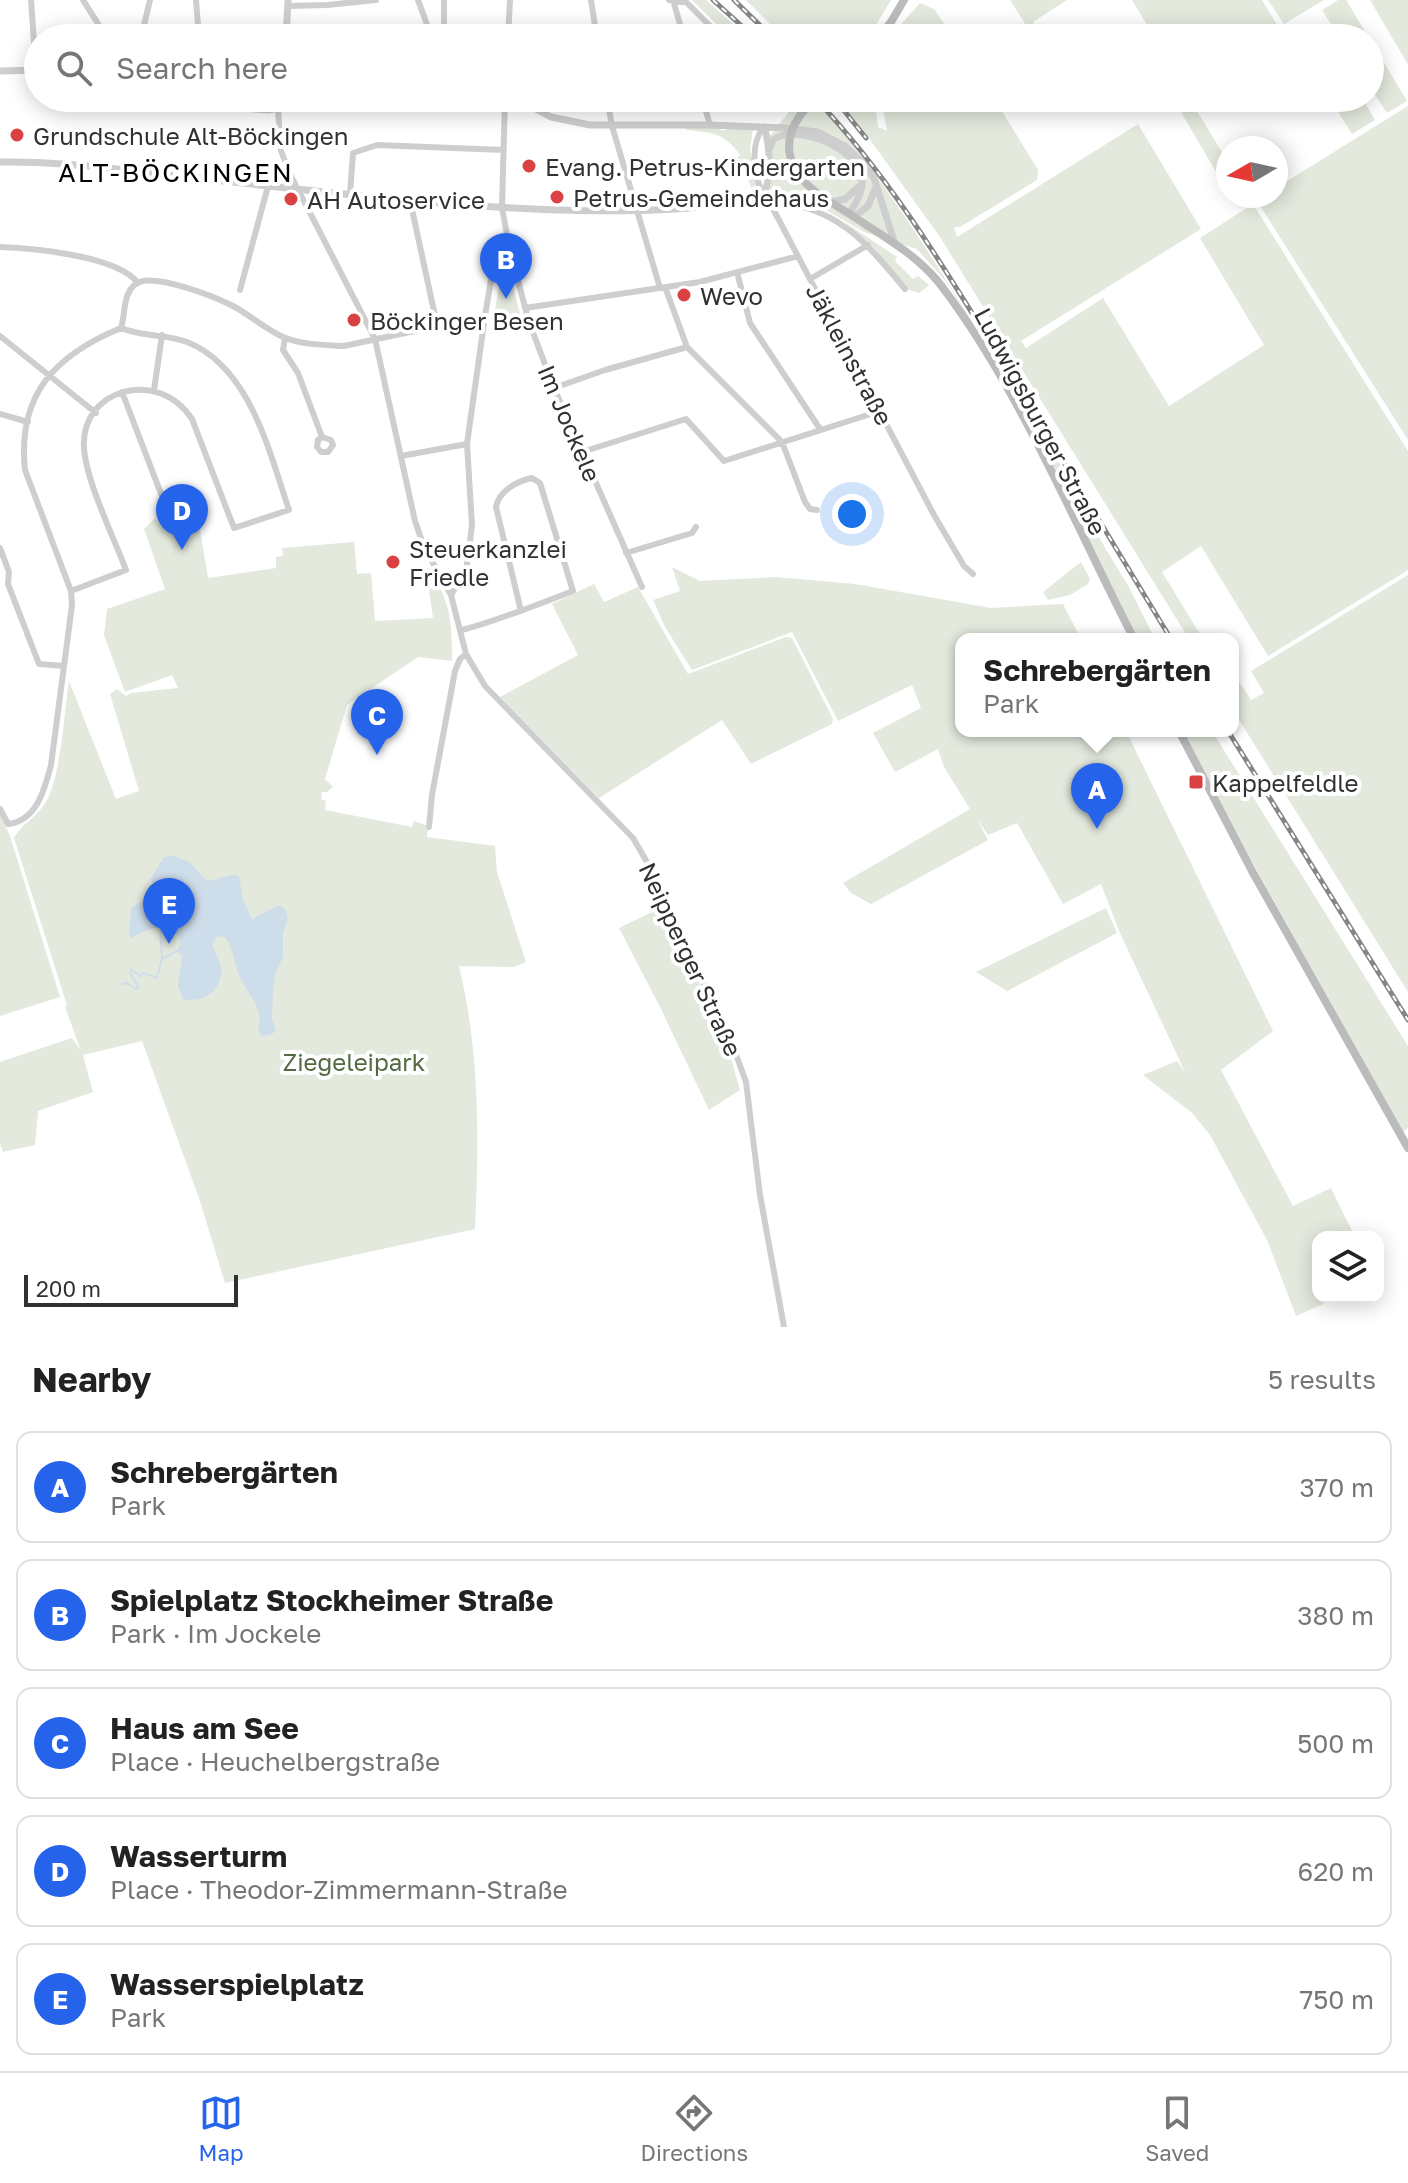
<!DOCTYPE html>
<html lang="en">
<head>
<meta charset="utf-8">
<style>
	:root { --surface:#fff; --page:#f2f2f2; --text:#222; --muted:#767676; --line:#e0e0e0; --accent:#2563eb }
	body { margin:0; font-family:"Golos Text",sans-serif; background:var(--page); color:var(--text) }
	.controls { position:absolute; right:24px; bottom:24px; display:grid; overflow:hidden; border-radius:16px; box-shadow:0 4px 20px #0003 }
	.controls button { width:72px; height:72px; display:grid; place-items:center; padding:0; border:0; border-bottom:2px solid var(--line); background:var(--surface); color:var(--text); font:40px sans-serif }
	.compass { position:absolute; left:1216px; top:136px; width:72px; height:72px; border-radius:50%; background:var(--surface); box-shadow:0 4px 20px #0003; rotate:261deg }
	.scale { position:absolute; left:24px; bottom:20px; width:214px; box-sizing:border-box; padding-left:8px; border:4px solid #313131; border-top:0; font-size:22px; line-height:28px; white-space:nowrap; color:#313131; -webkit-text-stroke:6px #fff; paint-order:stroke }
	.you { position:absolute; left:852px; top:514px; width:28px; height:28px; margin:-20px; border:6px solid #fff; border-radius:50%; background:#1a73e8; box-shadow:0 0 0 12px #1a73e833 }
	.badge { display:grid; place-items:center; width:52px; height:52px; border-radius:50%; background:var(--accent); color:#fff; font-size:26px; font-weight:700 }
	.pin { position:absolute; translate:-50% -66px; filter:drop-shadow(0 2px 4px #0008) }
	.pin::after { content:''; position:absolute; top:42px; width:28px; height:24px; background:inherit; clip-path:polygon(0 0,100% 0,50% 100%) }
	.popup { position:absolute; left:955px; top:633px; width:284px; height:104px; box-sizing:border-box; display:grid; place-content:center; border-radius:16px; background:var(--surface); filter:drop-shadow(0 2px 6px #0005); font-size:26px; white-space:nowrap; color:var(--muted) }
	.popup b { font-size:30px; color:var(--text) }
	.popup::after { content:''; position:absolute; left:50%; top:100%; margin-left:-16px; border:16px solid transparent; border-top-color:var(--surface) }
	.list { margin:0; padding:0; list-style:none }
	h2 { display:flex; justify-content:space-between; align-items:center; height:104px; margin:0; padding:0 32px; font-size:34px }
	h2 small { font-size:26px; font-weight:400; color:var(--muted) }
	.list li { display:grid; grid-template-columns:52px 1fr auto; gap:24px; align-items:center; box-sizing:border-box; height:112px; margin:0 16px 16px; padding:0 16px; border:2px solid var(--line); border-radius:16px }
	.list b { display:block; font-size:30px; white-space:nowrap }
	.list p { margin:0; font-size:26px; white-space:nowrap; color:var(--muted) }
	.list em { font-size:26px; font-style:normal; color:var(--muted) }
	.icon { flex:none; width:44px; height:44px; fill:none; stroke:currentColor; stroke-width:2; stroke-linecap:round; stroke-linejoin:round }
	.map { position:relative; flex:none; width:1408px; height:1327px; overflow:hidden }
	.search { position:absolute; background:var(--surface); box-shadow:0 4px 20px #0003; left:24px; right:24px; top:24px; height:88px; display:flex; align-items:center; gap:20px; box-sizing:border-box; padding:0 28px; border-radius:44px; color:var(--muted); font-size:30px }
	.sheet { height:744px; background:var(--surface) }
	nav { display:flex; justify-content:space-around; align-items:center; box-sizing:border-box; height:112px; border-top:2px solid var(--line); background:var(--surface); font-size:22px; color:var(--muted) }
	nav a { display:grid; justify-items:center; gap:4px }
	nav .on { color:var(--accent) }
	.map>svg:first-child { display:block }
	.green { fill:#e3e9dd }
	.water { fill:#ceddea }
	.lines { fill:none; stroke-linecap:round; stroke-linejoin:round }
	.stream { stroke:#ceddea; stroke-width:2 }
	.minor { stroke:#cecece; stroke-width:6 }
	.tertiary { stroke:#cecece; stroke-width:7 }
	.secondary { stroke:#bbb; stroke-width:8 }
	.rail-casing { stroke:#868686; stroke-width:5 }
	.rail { stroke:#fff; stroke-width:2; stroke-dasharray:6; stroke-linecap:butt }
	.poi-dot { fill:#d94143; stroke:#fff; stroke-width:3 }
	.labels { text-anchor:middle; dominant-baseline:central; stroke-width:8; stroke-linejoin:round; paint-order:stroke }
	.poi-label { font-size:24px; fill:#313131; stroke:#fff; text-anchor:start }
	.street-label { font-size:24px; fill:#313131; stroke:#fff }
	.park-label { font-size:24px; fill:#516a41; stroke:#fff }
	.neighbourhood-label { font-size:26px; letter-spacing:2px; fill:#000; stroke:#fff }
</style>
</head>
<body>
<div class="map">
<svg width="1408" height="1327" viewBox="0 0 1408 1327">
	<rect width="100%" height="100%" fill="#fff"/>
	<path class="green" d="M 692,0 L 706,0 L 749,38 L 731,38 Z
		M 746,0 L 891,0 L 868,38 L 784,38 Z
		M 1010,0 L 1067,0 L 1033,22 L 1042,38 L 1034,38 Z
		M 1132,0 L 1262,0 L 1279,28 L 1278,33 L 1269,38 L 1155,38 Z
		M 1268,0 L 1324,0 L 1284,24 Z
		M 1338,0 L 1346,0 L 1369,38 L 1340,38 L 1322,10 Z
		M 1370,0 L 1408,0 L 1408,65 L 1407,63 Z
		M 920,3 L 934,9 L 954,38 L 889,38 Z
		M 1370,39 L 1407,101 L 1387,113 L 1370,87 Z
		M 791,98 L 812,98 C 877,168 921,240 971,320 C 1011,384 1051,448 1089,513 L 1086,516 L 1130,589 L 1155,639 L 1138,639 L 1038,438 L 948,284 L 917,249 L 864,232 L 812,202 L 775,198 L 769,188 L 769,137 L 797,102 Z
		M 837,98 L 874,98 L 878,127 L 887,131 L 881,98 L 994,98 L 1038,170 L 1037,180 L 960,227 L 954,227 L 957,237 L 1138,124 L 1201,229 L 1021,341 L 1026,348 L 1103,298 L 1169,406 L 1264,345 L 1200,238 L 1253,204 L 1408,451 L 1408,570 L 1268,656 L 1201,546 L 1162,572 L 1203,639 L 1189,639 L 940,237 L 861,127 Z
		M 1181,98 L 1189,98 L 1228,162 L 1228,192 L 1175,102 Z
		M 1329,98 L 1362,98 L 1375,120 L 1352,134 Z
		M 1408,106 L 1408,440 L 1259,204 L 1261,198 L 1276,196 L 1276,188 Z
		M 686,127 L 714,127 L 723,131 L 730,128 L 753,128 L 750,150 L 759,187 L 752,189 L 737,157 L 740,155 C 725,133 711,132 686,130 Z
		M 843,221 L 897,257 L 895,261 L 913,279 L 918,276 L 929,285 L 919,293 L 909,290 L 870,244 Z
		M 503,275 L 507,275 L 511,280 L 524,328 L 491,334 L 498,291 Z
		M 155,518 C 160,526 167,532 176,532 L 183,518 L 192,519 L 200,530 L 208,578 L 276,568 L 276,557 L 283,556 L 282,548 L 354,542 L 357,574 L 371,573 L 375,621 L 433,618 L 426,569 L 429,568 C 451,604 452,620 452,661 L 418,657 L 347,705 L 325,779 L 333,787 L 327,792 L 322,792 L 321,799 L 326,801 L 325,810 L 412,827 L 414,821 L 428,826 L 427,837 L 495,846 L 497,872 L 526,962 L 514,967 L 459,966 C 480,1052 479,1141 475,1229 L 225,1283 L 199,1198 L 142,1041 L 83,1055 L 93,1092 L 38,1111 L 35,1145 L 3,1152 L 0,1143 L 0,1062 L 72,1038 L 81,1051 L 65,1007 L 67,1005 L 14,838 C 22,824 35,818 44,805 C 61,781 64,712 69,681 L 116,799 L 139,791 L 110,694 L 117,689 L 126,696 L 131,693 L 178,688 L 172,675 L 125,692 L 104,635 L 107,609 L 165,589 L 144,529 Z
		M 1081,562 L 1090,579 L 1088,584 L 1070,595 L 1048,600 L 1043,592 Z
		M 672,567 L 700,581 L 776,577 L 855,584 L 991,608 L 1063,604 L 1081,639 L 961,639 L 961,731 L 1126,731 L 1273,1031 L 1221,1070 L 1293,1206 L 1331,1188 L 1355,1237 L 1318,1237 L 1318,1297 L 1339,1297 L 1296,1316 L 1267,1240 L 1210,1135 L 1192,1113 L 1143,1075 L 1177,1061 L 1186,1074 L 1120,933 L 1101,884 L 1063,904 L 1017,823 L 988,835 L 977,819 L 988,840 L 871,904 L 851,893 L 843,883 L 970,809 L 944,767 L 938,749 L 895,772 L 873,733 L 921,708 L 912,685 L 838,721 L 792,632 L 692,670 L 665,627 L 653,600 L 680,591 Z
		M 1408,575 L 1408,992 L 1233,710 L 1233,684 L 1238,680 L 1251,700 L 1264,693 L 1251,671 Z
		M 594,584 L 604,602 L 638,587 L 688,674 L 786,637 L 792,638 L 833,719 L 832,724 L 751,764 L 722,720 L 599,798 L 500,697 L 578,655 L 552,604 Z
		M 1183,731 L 1212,731 L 1408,1046 L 1408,1128 L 1403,1132 L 1227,817 Z
		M 0,814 L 10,836 L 60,997 L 0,1016 Z
		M 662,907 L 722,1027 L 740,1090 L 709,1110 L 660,1007 L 619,928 Z
		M 1106,908 L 1117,933 L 1007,991 L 976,972 Z"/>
	<path class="water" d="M 174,856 L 188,861 L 206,880 C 218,882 227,872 239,876 L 243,900 L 252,919 L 277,906 L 281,906 L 286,910 L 288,919 L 283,933 L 283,957 L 275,974 L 273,993 L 272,1019 L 276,1031 L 270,1035 L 261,1036 L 258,1032 C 264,1007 251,1000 241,979 C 233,965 235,951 225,937 L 217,936 L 212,944 C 214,952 220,959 221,968 C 223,990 203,1004 183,999 L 178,986 L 182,956 L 177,951 L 181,941 C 168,919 149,928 131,938 L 129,934 L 131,908 L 152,895 L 158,886 L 150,880 L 164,857 Z"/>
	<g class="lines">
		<path class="stream" d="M 160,926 L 162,958
			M 122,984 L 127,983 L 136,989 L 139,988 L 130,973 L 131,969 L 140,976 L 144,973 L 157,978 L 162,959 L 177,951"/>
		<path class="minor" d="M 31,0 L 36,71
			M 83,0 L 107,38
			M 196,0 L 199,38
			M 418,0 L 432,38
			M 591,0 L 597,38
			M 669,0 L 686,2 L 722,38
			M 673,0 L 684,38
			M 288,6 L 327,5 L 376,0
			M 141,38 L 150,0
			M 441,38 L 444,33 L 444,0
			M 508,38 L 510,0
			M 607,98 L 612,126 L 660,288
			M 702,98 L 710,125
			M 278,109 L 281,151 L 291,176 L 375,339 L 415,521 L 424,547 L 451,595 L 466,654 L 485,686 L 633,838 L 647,862 L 666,908 L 726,1027 L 746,1082 L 760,1195 L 784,1327
			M 764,127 C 748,145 754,186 770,203 L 934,515 L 964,566 L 973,574
			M 350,194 L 353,153 L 377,145 L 504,150
			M 410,200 L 437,325
			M 770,203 C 834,203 867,243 905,289
			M 0,247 C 33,248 118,256 138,283
			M 504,257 L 509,260 L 516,273 L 529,322 L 554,388 L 642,587
			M 737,272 L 750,323 L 820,429
			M 810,279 L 868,245
			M 665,287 L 687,347 L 782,442 L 805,502 L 810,509 L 817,510
			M 240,290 L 268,186
			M 525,308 L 700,282 L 798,256
			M 0,336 L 96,413
			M 285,338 L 283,350 L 298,373 L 322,437 L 318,440 L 317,447 L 321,452 L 328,452 L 333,445 L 331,440 L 322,437
			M 554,388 L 605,370 L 687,347
			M 154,390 L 162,335
			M 122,392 L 168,512
			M 0,414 L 28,422
			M 582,452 L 686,419 L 724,461 L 880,411
			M 401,456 L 467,444
			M 0,548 L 9,572 L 8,584 L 39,664 L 64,666
			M 626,553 L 692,533 L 696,527
			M 71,591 L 126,570 C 114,538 86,481 84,448 C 80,389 158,367 192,419 L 234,528 L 289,510 C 269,451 250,367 187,342 C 165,334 142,337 121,328
			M 451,595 L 466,571 L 470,542 L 472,525 L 467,444 L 485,316 L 493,268 L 504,257 L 508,240 L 502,208 L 505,98
			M 462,630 C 500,620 536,605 573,591 L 540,483 L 532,478 C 517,481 499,491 496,507 L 521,611
			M 0,809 L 8,824 C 37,821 45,788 51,765 L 72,605 L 71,591 L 25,470 C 17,395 55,355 121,328 C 126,313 122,293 137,283 C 154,273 213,296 231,305 C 249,314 265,329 283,337 C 301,345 325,345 344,346 L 485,316
			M 429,827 L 432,795 L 455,671 L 460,659 L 466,654"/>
		<path class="tertiary" d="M 286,38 L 288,0
			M 0,71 L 38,70
			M 173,98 L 214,106 L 269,110 L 315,98
			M 515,98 L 551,117 L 590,125 L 710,125 L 784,128 L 818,132 L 845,146 L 863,163 L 874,178 L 895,244
			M 769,150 L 773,140 C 797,122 865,150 862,185 C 861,195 855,205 849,214
			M 0,162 C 69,161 137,172 206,179 C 323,192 440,206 557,210 C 626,212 697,212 763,196 C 772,179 770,144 764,127
			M 831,202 L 845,199 L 860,186
			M 854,217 L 868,206 L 875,189"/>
		<path class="secondary" d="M 878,38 L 891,22 L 904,0
			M 816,98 C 796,116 781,140 794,167 C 804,188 829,201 848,213 C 881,235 919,255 943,288 C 1020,390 1075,525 1134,639
			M 1179,731 L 1252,871 L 1408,1148"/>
		<defs>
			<path id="rail" d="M 713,0 L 755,38
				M 734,0 L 773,38
				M 815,98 C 884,171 936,254 988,339 C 1050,438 1110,539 1171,639
				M 834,98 L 866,138
				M 1228,731 L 1408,1020"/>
		</defs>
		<use href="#rail" class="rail-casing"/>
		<use href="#rail" class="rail"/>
	</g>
	<g class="poi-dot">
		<circle cx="17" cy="135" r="8"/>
		<circle cx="529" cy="166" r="8"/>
		<circle cx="557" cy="197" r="8"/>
		<circle cx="291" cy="199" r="8"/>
		<circle cx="684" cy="295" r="8"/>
		<circle cx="354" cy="320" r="8"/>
		<circle cx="393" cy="562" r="8"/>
		<rect x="1188" y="774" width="16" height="16" rx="4"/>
	</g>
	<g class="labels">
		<g class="poi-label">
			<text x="33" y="135">Grundschule Alt-Böckingen</text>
			<text x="545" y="166">Evang. Petrus-Kindergarten</text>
			<text x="573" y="197">Petrus-Gemeindehaus</text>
			<text x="307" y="199">AH Autoservice</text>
			<text x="700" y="295">Wevo</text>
			<text x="370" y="320">Böckinger Besen</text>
			<text x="409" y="548">Steuerkanzlei<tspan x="409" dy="28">Friedle</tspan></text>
			<text x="1212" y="782">Kappelfeldle</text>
		</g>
		<g class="street-label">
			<text transform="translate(850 354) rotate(62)">Jäkleinstraße</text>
			<text transform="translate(1041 421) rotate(62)">Ludwigsburger Straße</text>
			<text transform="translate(570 423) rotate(67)">Im Jockele</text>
			<text transform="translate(691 959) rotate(65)">Neipperger Straße</text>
		</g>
		<g class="park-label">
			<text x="354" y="1061">Ziegeleipark</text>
		</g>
		<g class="neighbourhood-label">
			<text x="176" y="172">ALT-BÖCKINGEN</text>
		</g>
	</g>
</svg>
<div class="controls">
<button><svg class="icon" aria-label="layers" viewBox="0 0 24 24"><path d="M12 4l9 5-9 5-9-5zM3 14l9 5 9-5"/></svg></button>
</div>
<svg class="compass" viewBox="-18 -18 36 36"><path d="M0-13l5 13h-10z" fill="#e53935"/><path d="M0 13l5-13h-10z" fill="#767676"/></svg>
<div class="scale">200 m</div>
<div class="you"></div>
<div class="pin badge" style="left:1097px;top:829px">A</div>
<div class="popup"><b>Schrebergärten</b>Park</div>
<div class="pin badge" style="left:506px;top:299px">B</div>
<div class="pin badge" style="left:377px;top:755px">C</div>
<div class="pin badge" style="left:182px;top:550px">D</div>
<div class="pin badge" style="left:169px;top:944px">E</div>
<div class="search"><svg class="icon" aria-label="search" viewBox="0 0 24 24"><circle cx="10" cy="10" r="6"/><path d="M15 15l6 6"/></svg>Search here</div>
</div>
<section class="sheet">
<h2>Nearby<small>5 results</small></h2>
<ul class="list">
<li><span class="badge">A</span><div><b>Schrebergärten</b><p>Park</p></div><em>370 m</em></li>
<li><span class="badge">B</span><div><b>Spielplatz Stockheimer Straße</b><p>Park · Im Jockele</p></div><em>380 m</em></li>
<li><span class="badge">C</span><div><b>Haus am See</b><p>Place · Heuchelbergstraße</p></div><em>500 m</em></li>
<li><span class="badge">D</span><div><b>Wasserturm</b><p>Place · Theodor-Zimmermann-Straße</p></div><em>620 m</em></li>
<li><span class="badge">E</span><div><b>Wasserspielplatz</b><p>Park</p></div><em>750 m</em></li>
</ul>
</section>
<nav>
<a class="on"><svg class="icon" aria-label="map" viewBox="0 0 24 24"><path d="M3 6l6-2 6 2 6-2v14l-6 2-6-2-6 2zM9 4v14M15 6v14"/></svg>Map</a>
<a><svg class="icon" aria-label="directions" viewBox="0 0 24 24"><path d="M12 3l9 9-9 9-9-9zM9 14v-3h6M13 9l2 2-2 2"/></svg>Directions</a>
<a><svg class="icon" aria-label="saved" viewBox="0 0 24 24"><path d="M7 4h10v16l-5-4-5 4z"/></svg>Saved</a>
</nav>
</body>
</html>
